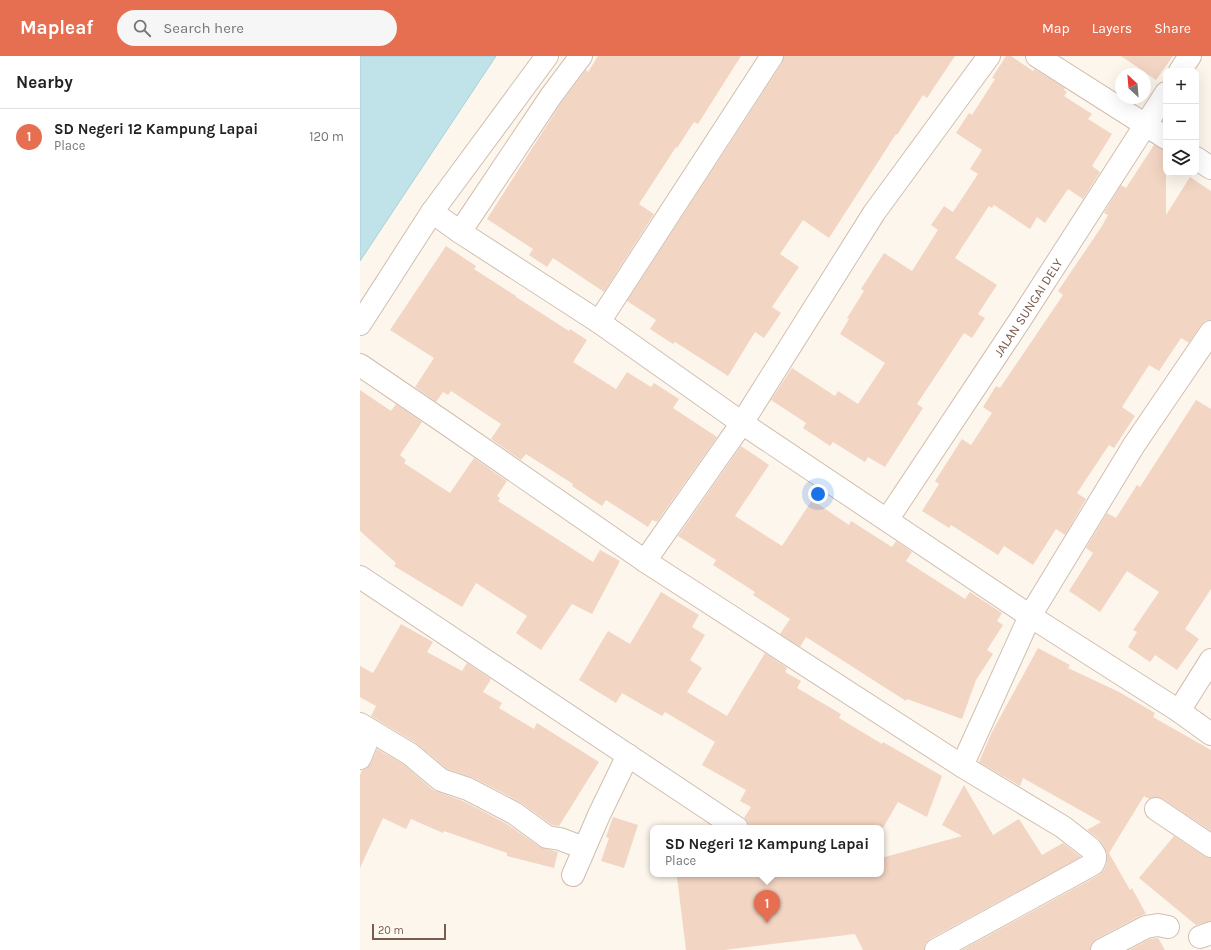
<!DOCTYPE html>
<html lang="en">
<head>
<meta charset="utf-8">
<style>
	:root { --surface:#fff; --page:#f6f6f6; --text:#222; --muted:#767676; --line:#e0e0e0; --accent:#e76f51 }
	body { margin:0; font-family:Karla,sans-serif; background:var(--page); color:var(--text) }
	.controls { position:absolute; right:12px; top:12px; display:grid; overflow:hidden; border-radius:8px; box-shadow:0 4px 16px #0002 }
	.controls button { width:36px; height:36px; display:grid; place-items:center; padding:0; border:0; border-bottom:1px solid var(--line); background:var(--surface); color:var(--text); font:20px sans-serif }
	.compass { position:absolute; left:755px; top:12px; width:36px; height:36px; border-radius:50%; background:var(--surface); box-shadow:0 4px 16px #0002; rotate:334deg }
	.scale { position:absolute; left:12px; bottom:10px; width:74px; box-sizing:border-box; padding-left:4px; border:2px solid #7a5c4d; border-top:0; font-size:11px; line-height:14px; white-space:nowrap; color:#7a5c4d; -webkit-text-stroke:3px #fffaf3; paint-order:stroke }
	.you { position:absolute; left:458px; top:438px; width:14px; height:14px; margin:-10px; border:3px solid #fff; border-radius:50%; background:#1a73e8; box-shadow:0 0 0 6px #1a73e833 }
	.badge { display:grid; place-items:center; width:26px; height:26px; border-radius:50%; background:var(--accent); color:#fff; font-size:13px; font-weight:700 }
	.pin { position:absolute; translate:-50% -33px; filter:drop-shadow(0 1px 2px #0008) }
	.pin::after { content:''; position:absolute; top:21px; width:14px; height:12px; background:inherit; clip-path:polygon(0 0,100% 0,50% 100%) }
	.popup { position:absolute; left:290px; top:769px; width:234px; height:52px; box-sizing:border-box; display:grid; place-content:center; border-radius:8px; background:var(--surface); filter:drop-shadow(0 1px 3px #0005); font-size:13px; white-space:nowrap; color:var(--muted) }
	.popup b { font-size:15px; color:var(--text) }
	.popup::after { content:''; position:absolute; left:50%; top:100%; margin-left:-8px; border:8px solid transparent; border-top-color:var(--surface) }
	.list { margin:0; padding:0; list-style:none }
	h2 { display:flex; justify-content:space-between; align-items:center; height:52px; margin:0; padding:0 16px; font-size:17px }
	h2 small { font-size:13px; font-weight:400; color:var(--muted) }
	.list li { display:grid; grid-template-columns:26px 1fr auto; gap:12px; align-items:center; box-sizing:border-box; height:56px; padding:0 16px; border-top:1px solid var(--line) }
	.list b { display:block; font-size:15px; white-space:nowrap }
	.list p { margin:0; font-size:13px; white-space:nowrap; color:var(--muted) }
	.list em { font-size:13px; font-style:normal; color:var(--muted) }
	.icon { flex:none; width:22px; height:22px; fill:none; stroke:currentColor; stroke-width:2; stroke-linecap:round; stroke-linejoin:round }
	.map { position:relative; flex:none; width:851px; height:894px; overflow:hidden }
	header { display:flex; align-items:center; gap:24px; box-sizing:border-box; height:56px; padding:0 20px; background:var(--accent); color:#fff }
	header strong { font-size:19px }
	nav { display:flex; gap:22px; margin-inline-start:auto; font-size:14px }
	.search { width:280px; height:36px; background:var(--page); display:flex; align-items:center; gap:10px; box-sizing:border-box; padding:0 14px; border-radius:22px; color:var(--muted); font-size:15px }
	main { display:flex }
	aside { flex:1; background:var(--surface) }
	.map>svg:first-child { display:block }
	.water { fill:#bfe3e8; stroke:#a5d3da }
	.building { fill:#f3d5c3 }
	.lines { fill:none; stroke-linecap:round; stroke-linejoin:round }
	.minor-casing { stroke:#d1beb0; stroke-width:24 }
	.minor { stroke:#fff; stroke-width:22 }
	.labels { text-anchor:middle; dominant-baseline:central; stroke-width:3; stroke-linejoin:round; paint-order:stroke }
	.street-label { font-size:13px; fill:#7a5c4d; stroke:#fffaf3 }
</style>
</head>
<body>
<header>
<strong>Mapleaf</strong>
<div class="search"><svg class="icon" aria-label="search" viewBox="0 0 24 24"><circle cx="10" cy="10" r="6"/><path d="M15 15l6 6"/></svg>Search here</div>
<nav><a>Map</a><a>Layers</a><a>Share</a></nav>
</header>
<main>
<aside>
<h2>Nearby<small></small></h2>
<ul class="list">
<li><span class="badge">1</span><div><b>SD Negeri 12 Kampung Lapai</b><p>Place</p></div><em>120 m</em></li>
</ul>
</aside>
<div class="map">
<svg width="851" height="894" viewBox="0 0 851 894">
	<rect width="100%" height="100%" fill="#fdf6ec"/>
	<path class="water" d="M 0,0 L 136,0 L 0,205 Z"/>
	<path class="building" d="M 238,0 L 381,0 L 338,68 L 334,66 L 317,92 L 316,91 L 279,148 L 294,158 L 244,236 L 193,202 L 187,211 L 169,199 L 173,193 L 127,163 L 201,47 L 226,14 L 228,16 Z
		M 424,0 L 595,0 L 567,42 L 563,39 L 537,79 L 536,78 L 469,182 L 443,164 L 420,198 L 439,211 L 412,251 L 421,257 L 404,282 L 395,276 L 368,320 L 315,286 L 313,288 L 290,273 L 296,264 L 267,245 L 422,7 Z
		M 646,0 L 651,0 L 673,15 L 674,13 L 705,32 L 704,34 L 707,36 L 704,40 L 732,58 L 728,63 L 752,78 L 732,110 L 740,116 L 723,143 L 708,133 L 685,167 L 677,161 L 670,173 L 634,149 L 632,152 L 629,150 L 595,202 L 637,229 L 618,258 L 625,262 L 612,282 L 604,277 L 557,348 L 563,352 L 525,411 L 508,401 L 505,406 L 473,386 L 470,390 L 443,372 L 446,367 L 411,344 L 432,312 L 475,340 L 478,335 L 498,348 L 525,307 L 480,278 L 489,263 L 487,262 L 504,235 L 501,233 L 524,197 L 552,215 L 578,174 L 571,169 L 584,150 L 593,156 L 618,118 L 610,113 L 622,94 L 596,77 L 609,57 L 612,59 L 635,23 L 632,22 Z
		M 761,0 L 813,0 L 796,24 Z
		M 794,89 L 806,94 L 806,159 L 830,121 L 851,135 L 851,264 L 845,265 L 841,269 L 829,287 L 821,282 L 799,315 L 789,309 L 762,351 L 775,360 L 754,392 L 749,389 L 717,437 L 726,443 L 705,479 L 696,473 L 673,509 L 644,490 L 638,499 L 591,469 L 589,472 L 562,455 L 579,428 L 575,425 L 602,383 L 611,389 L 632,357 L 623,351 L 636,330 L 640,332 L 703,239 L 698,235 L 742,170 L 748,159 L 744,157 L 761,129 L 766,132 Z
		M 86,190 L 116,210 L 114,213 L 156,240 L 156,241 L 209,275 L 210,273 L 227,284 L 213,306 L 256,333 L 267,316 L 291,331 L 294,327 L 319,343 L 313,352 L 357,381 L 297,466 L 292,464 L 288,471 L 246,444 L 242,450 L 212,430 L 213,428 L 166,398 L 161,404 L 131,383 L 141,368 L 91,335 L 88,339 L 83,336 L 76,346 L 55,331 L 74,302 L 30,274 Z
		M 0,334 L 31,355 L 36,348 L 62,366 L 40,399 L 46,404 L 44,407 L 90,437 L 114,402 L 147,425 L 137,440 L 140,442 L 138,445 L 233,506 L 240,494 L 260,505 L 232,558 L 212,548 L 181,594 L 156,577 L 167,560 L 116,527 L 102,551 L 34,510 L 36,507 L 0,475 Z
		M 836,344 L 851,353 L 851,533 L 825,573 L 839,583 L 817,614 L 795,599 L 790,606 L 768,591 L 777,576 L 773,574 L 799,536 L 767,515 L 740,556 L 709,535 L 733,497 L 726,492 L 747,457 L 756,462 L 777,429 L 780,431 Z
		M 381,390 L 409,409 L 375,460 L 422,490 L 452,444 L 489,469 L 491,465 L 532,491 L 536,485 L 552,496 L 546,505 L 605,543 L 610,536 L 642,557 L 637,565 L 643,569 L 627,594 L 633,598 L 616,624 L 602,663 L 547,643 L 546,645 L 446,581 L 440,591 L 420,578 L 430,563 L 393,539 L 395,536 L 353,509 L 356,504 L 318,480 Z
		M 301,536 L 339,559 L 332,571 L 345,579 L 330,604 L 342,612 L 327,636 L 367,660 L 405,597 L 427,612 L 425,616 L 441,625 L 437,632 L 481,658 L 479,662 L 522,688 L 523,686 L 582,720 L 567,761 L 538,746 L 523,772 L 393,772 L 389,770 L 388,766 L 384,762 L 391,751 L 380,745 L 386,734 L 342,709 L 355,686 L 305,656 L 302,660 L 262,637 L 256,647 L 219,624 L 248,575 L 270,588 Z
		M 41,568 L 73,586 L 67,596 L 102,615 L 107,607 L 131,623 L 123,636 L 142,647 L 139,652 L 174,673 L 177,667 L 239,706 L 199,770 L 192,769 L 160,746 L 114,722 L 87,713 L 56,687 L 11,660 L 16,650 L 0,641 L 0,610 L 13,617 Z
		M 678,592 L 710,609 L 708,612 L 759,636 L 795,657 L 793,661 L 851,694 L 851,775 L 803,743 L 796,741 L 789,743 L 784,740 L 749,797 L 770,834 L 772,832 L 786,858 L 780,860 L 736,883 L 731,888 L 730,894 L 602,894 L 739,819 L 744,814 L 747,807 L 747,798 L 744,790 L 738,782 L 727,774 L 741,766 L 663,722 L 660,730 L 619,706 L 632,676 Z
		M 17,693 L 43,708 L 73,734 L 103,745 L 147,768 L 180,791 L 198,796 L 194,812 L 147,800 L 147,797 L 84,775 L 83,777 L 51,763 L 46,773 L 23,762 L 0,812 L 0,719 L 2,714 L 7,712 L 11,707 Z
		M 604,729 L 633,779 L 659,763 L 682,799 L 703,787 L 721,801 L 570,883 L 565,888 L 564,894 L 503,894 L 495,878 L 364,894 L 326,894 L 317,821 L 345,818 L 521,818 L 521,802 L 602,780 L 582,769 Z
		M 253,761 L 278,769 L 264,812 L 241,805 L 249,782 L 246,781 Z
		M 814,780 L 844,800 L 851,802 L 851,865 L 836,869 L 779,822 Z
		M 798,882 L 805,894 L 769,894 L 790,883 Z"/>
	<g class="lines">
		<defs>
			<g id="minor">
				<path d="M 677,0 L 806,82"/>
				<path d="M 820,15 L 830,0"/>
				<path d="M 836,102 L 851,112"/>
				<path d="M 72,156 L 100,176 L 239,266 L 382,367 L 670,560 L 819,655 L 851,678"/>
				<path d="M 100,176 L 191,40 L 221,0"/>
				<path d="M 239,266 L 412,0"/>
				<path d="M 0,268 L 72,156 L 187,0"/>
				<path d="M 0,309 L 84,366 L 285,505 L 602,710 L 703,771 L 730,792 C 735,798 737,801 733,808 L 576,894"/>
				<path id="s1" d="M 527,464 L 660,264 L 806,37"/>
				<path d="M 285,505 L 382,367 L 514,157 L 629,0"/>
				<path d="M 0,521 L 377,772"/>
				<path d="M 819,655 L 851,604"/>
				<path d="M 0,668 L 50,698 L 81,724 L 108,733 L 154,757 L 187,781 L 200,783 L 224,792"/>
				<path d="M 0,702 L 11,675"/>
				<path d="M 602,710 L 670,560 L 774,389 L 851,276"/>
				<path d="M 796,753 L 851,790"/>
				<path d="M 213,819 L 239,759 L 268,699"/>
				<path d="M 840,881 L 851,877"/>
				<path d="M 742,894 L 786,871 L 798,869 L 808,871"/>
			</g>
		</defs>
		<use href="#minor" class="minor-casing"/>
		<use href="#minor" class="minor"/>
	</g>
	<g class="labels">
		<g class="street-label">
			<text stroke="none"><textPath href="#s1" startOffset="255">JALAN SUNGAI DELY</textPath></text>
		</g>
	</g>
</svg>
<div class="controls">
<button>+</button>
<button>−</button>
<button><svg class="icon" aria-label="layers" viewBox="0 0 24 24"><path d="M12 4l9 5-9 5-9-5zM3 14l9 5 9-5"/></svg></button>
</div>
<svg class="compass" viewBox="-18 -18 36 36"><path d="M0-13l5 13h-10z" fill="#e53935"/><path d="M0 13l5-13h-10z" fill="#767676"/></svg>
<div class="scale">20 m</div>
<div class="you"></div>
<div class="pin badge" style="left:407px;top:867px">1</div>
<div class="popup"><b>SD Negeri 12 Kampung Lapai</b>Place</div>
</div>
</main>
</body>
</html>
